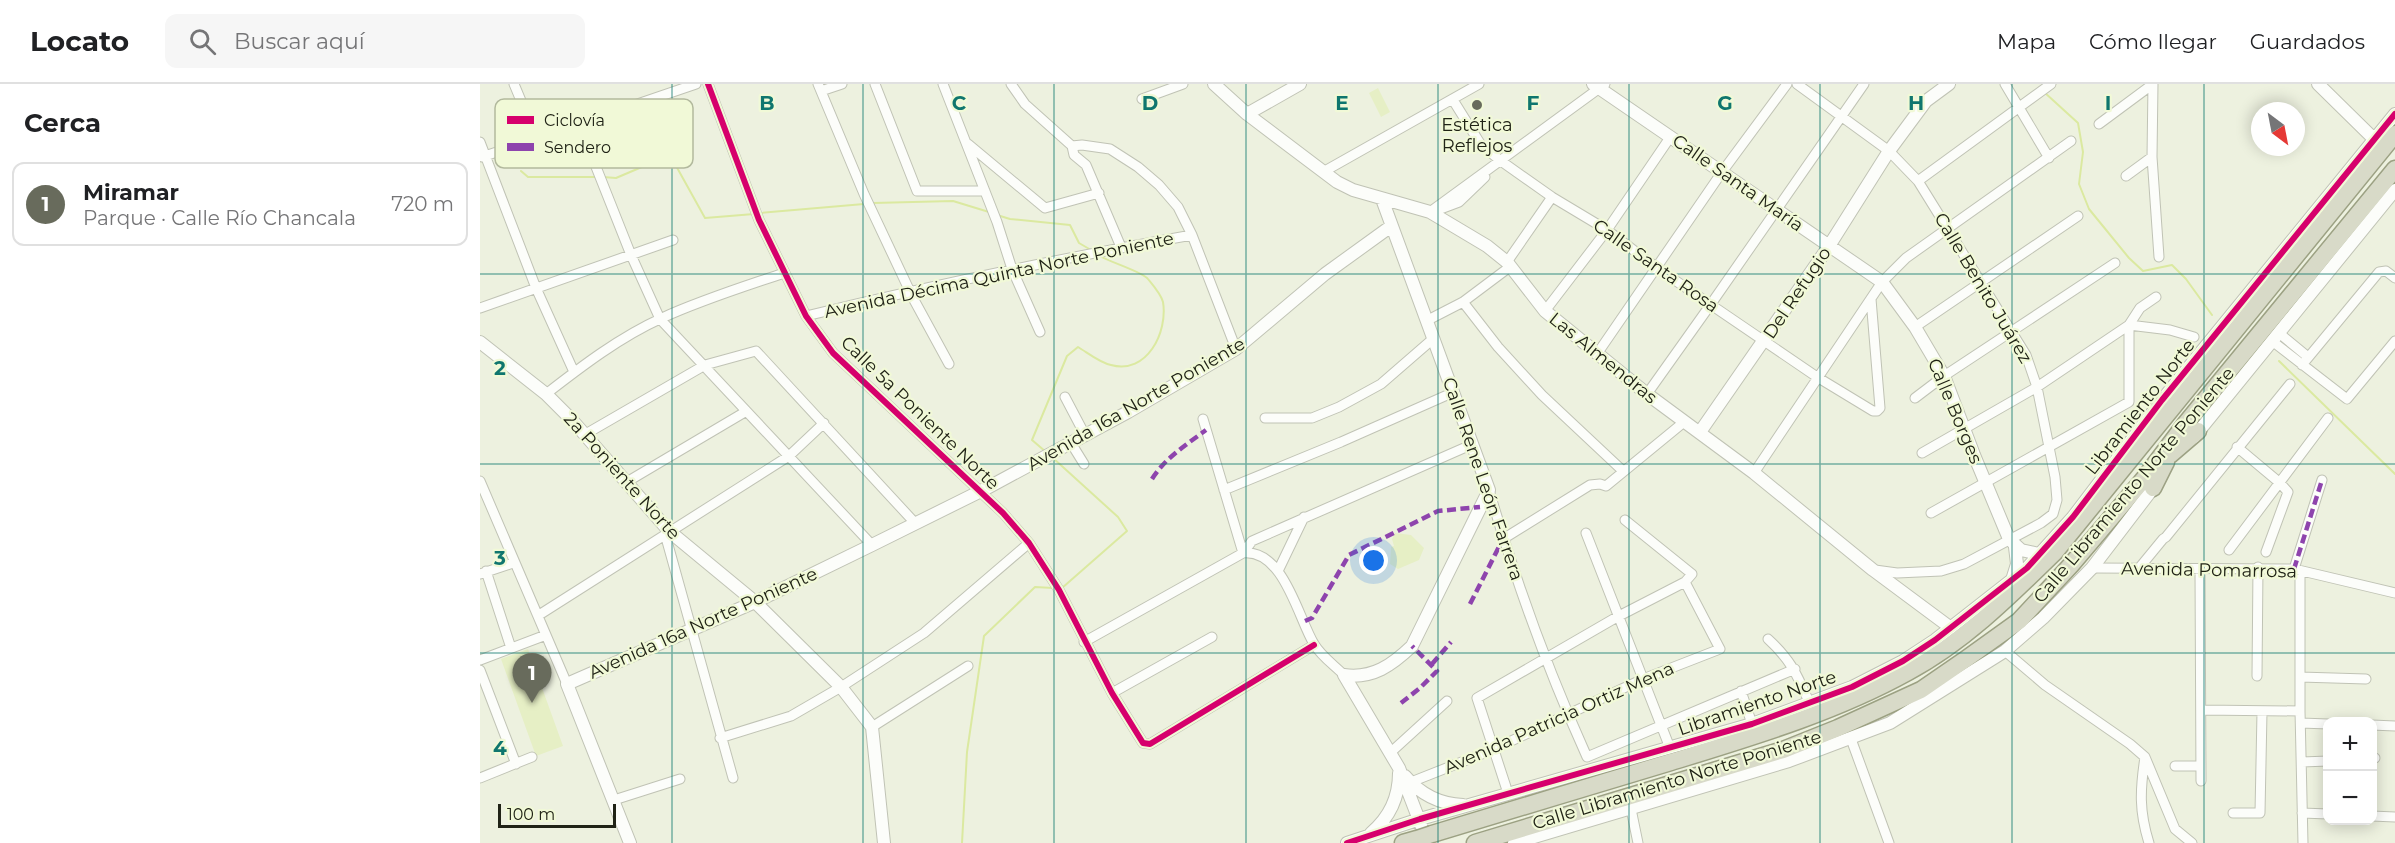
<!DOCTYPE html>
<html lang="es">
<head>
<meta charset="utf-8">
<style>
	:root { --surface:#fff; --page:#f6f6f6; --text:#202124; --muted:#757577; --line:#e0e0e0; --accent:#686b5c }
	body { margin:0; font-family:Montserrat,sans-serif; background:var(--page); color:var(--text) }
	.controls { position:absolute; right:18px; bottom:18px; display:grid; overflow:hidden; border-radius:12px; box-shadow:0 3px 15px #0003 }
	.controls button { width:54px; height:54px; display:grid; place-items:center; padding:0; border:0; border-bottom:2px solid var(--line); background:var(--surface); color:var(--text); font:30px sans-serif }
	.compass { position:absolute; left:1771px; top:18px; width:54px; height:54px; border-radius:50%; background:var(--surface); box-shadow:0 3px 15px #0003; rotate:148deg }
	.scale { position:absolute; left:18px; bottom:15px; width:118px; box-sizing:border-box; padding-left:6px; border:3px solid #202316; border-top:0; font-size:16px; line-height:21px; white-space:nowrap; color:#202316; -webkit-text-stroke:4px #f1f9d7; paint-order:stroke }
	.you { position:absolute; left:894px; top:477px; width:21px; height:21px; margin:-15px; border:4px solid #fff; border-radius:50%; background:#1a73e8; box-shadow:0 0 0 9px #1a73e833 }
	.badge { display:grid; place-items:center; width:39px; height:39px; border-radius:50%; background:var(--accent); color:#fff; font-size:20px; font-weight:700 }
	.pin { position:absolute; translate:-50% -50px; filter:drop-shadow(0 2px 3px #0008) }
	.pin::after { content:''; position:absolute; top:32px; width:21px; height:18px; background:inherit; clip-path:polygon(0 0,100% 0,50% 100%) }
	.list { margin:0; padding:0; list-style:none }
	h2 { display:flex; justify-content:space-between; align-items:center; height:78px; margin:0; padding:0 24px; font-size:26px }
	h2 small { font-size:20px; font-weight:400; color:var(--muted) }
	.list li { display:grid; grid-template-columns:39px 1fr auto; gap:18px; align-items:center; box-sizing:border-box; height:84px; margin:0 12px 12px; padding:0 12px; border:2px solid var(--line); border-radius:12px }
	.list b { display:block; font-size:22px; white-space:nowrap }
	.list p { margin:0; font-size:20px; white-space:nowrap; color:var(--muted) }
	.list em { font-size:20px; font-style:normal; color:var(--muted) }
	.icon { flex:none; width:33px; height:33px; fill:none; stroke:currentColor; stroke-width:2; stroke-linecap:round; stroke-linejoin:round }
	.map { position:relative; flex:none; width:1915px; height:759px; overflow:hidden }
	header { display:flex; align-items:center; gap:36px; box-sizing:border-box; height:84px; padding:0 30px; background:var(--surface); border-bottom:2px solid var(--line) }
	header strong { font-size:28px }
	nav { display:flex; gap:33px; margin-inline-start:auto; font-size:21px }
	.search { width:420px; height:54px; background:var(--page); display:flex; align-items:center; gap:15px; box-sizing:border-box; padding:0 21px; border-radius:12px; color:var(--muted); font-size:22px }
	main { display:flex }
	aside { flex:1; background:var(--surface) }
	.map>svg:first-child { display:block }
	.green { fill:#e6efc5 }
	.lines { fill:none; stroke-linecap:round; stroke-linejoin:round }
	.stream { stroke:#dbe9a0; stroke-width:2 }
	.minor-casing { stroke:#c0c3b5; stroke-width:11 }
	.tertiary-casing { stroke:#c0c3b5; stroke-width:14 }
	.trunk-casing { stroke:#9ca183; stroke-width:19 }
	.minor { stroke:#fcfdfa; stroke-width:9 }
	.tertiary { stroke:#fcfdfa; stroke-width:12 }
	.trunk { stroke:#d8dac8; stroke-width:16 }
	.trunk-bridge-casing { stroke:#9ca183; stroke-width:19; stroke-linecap:butt }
	.trunk-bridge { stroke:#d8dac8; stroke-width:16 }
	.quiet { stroke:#8e44ad; stroke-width:4.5; stroke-dasharray:9 4.5; stroke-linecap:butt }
	.cycleway-casing { stroke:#f1f9d7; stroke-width:10 }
	.cycleway { stroke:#d6006c; stroke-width:6 }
	.grid { fill:none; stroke:#0f766e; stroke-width:1.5; stroke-opacity:0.55 }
	.poi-dot { fill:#686b5c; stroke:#f1f9d7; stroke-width:2 }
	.labels { text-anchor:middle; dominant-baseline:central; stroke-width:4.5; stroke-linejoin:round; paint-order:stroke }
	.poi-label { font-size:18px; fill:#202316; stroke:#f1f9d7 }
	.street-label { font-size:18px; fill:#202316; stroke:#f1f9d7 }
	.key { fill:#f1f9d7; stroke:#b2b99d; stroke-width:1.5 }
	.key-label { font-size:16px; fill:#202316 }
	.grid-label { font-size:20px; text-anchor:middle; font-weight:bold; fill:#0f766e; stroke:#f1f9d7; stroke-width:4.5; stroke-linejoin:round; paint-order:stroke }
</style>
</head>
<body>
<header>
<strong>Locato</strong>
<div class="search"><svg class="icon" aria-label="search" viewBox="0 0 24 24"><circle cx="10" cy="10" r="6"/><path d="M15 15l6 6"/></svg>Buscar aquí</div>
<nav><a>Mapa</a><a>Cómo llegar</a><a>Guardados</a></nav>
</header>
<main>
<aside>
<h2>Cerca<small></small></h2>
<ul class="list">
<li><span class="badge">1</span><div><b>Miramar</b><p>Parque · Calle Río Chancala</p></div><em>720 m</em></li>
</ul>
</aside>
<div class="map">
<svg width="1915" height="759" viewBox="0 0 1915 759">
	<rect width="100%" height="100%" fill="#edf1df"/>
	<path class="green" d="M 898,4 L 910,28 L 901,33 L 889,9 Z
		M 915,449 L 931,451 L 944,464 L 939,476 L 918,485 L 910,480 L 911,463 L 914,462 L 912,455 Z
		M 48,565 L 83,662 L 56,672 L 21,575 Z"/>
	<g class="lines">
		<path class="stream" d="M 1564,8 L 1598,39 L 1603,68 L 1599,100 L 1609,125 L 1649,174 L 1663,187 L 1692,181 L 1706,195 L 1732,231
			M 41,87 L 48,93 L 117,93
			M 123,93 L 136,94 L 190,71 L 225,134 L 274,130
			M 393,119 L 473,117 L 509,128
			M 280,129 L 384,120
			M 517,131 L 530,135 L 590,141 L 599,159 L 611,166
			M 1799,277 L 1915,390
			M 566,368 L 552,356 L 587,272 L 598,263 C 608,269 620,279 631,281 C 667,291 688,248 683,218 C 681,210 672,200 668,195 C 663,188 629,178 618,171
			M 573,374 L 638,433 L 647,447 L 582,504
			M 482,759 L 487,668 L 504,552 L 555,503 L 573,504"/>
		<defs>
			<path id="minor" d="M 34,0 L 57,55
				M 228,0 L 279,136 L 326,232 L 353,269 L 523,429 L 549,459 L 579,506 L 632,609 L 663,659 L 670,660 L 834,561
				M 338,0 L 384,110 L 433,214 L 469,280
				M 395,0 L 437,107 L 505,107
				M 463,0 L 517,138 L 532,185 L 560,248
				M 531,0 L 545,20 L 592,62
				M 1317,0 L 1409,67 L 1438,97 L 1546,271 L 1557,303 L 1575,393 L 1577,416 L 1573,430 L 1561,439 L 1484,480 L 1461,487 L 1417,489 L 1395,486
				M 1525,0 L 1569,74
				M 1673,0 L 1672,73 L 1679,173
				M 341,7 L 362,0
				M 662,15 L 703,0
				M 973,16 L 1001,61 L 1021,77 L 1072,113 L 1127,146 L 1177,184 L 1337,293 L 1393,327 L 1397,327 L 1400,324 L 1391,215
				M 99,40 L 151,171 L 180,235 L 392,461
				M 1619,40 L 1673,0
				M 0,58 L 56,204 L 94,288
				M 488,60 L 565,124 L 619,109
				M 592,62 L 602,61 L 630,65 L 658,83 L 679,101 L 698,123 L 712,151 L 756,265
				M 592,62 L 594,71 L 606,81 L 641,163
				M 2,73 L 216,0
				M 843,88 L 999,0
				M 1646,92 L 1672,73
				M 1438,97 L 1571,0
				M 955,127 L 979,118 L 1005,93
				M 950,128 L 1125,0
				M 1027,178 L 1072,113
				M 983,218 L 1018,263 L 1062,311 L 1143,387
				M 0,224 L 193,156
				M 1065,227 L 1127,146 L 1191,52
				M 326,232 C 454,201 582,174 712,151
				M 948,236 L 983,218 L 1031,182
				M 1435,243 L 1598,132
				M 1799,249 L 1828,273
				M 1792,257 L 1867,315 L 1915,257
				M 1117,270 L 1242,88 L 1307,0
				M 1822,281 L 1899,188 L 1906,187 L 1915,194
				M 66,310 C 102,282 140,253 182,234 C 221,216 263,203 304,189
				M 1167,310 L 1231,220 L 1384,0
				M 585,313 L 605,351
				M 1435,314 L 1464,292 L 1635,179
				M 785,334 L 832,334 L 859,323 L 901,300 L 954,254
				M 723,335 L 763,469
				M 104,351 L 225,281 L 276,267 L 435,439
				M 591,359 L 604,380
				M 1757,363 L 1800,399 L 1808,408 L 1786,468
				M 1442,369 L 1557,303 L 1649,241 L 1660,224 L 1676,213
				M 1274,389 L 1402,198 L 1426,174 L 1591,57
				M 0,397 L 87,600
				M 145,399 L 265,328
				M 744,406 L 861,358 L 974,308
				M 1009,406 C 1036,498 1068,587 1107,673 L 1315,585
				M 1451,429 L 1649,318 L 1649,241 L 1690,246 L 1714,253
				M 1106,449 L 1190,664
				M 185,450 L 253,694
				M 1023,455 L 1110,401 L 1120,400 L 1126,402 L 1204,338
				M 1749,466 L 1848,334
				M 763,469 C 804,465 818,534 834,560 C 841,572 854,581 864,591
				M 1660,483 L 1683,455 L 1686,453 L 1810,300
				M 1612,484 L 1814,485 L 1915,509
				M 1720,484 L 1721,697
				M 1814,485 L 1842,396
				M 6,487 L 31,564
				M 798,487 L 824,433
				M 1820,487 L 1820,627 L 1823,759
				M 0,490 L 33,479
				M 59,531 L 309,372 L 344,339
				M 1288,555 C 1312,577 1317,591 1330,620
				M 604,558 L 763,469 L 772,457 L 993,360
				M 1525,567 L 1565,601 L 1650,660 L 1665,673 L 1695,745 L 1712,759
				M 0,576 L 66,551
				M 0,586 L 36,680
				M 1777,592 L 1778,483
				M 1820,593 L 1886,595
				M 1261,607 L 1272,640
				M 632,609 L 732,553
				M 1722,626 L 1820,627
				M 1821,639 L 1848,640
				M 1892,641 L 1915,642
				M 392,643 L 488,582
				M 240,654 L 311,632 L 361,603 L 444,549 L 549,459
				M 1371,655 L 1409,759
				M 910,669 L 967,617
				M 1665,673 C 1660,706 1659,727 1669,759
				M 1892,674 L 1895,674
				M 1822,678 L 1848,677
				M 1695,682 L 1720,682
				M 0,694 L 52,673
				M 926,700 L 1012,666 L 1163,595 L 1240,565 L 1205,498
				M 1026,703 L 997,614 L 1137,533 L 1205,498 L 1212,490 L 1145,436
				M 134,716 L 200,695
				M 1151,725 L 1158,759
				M 1753,729 L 1780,729 L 1782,628
				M 1822,729 L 1848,730
				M 1892,732 L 1915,733"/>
			<path id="tertiary" d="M 734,0 L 767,30 L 857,98 L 873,106 L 950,128 L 1007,162 L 1027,178 L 1065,227 L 1167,310 L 1274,389 L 1393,486 L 1471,544
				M 1113,0 L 1402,198 L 1435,243 L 1464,292 L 1494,371 L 1529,455 L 1541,466 L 1559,470
				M 1838,0 L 1894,55
				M 767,30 L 820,0
				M 0,258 L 66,310 L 92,336 L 189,447 L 275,518 L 361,603 L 392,643 L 404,759
				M 1220,348 L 1349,162 L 1409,67 L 1446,17 L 1469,0
				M 1714,353 L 1915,106
				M 1532,496 L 1537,480 L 1535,463
				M 864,591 C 893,595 912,581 932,562 L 1009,406 L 902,115
				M 864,591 L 919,684 L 941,741
				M 925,692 C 940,710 960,720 983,721
				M 891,749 C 910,733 919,713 919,689
				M 150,759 L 87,600 L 275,518 L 392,461 L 507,404 L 648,328 L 756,265 L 845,190 L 910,143
				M 867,759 L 940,735 L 1272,640 L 1372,603 L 1423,577 L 1455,556 L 1547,484 L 1593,433 L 1682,316 L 1915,30
				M 1034,759 L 1309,677 L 1410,639 L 1525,567 L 1563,534 L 1612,484 L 1677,399"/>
			<path id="trunk" d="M 1667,345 L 1682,316
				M 1690,371 L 1718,347
				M 1673,404 L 1686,378
				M 952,750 C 1032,726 1111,702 1191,678 C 1272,653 1354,629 1428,588 C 1484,558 1530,512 1575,468 L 1915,50
				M 923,759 L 937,755
				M 995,759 L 1303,666 L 1358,644 L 1441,606 L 1486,575 L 1539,537 L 1591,481 L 1663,396 L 1706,339 L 1915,85"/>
		</defs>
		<use href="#minor" class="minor-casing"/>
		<use href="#tertiary" class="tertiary-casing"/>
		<use href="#trunk" class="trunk-casing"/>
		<use href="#minor" class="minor"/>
		<use href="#tertiary" class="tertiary"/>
		<use href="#trunk" class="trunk"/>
		<defs>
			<path id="trunk-bridge" d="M 937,755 L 952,750"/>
		</defs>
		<use href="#trunk-bridge" class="trunk-bridge-casing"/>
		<use href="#trunk-bridge" class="trunk-bridge"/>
		<path class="quiet" d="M 672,395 C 685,374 706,361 726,346
			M 1814,485 L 1842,396
			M 990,520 L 1023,455
			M 825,537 L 832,534 L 869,471 L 958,427 L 1000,423
			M 952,580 L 971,558
			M 921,619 L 940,604 L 957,587 L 932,562"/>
		<defs>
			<path id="cycleway" d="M 228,0 L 279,136 L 326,232 L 353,269 L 523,429 L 549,459 L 579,506 L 632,609 L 663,659 L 670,660 L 834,561
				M 867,759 L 940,735 L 1272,640 L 1372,603 L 1423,577 L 1455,556 L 1547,484 L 1593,433 L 1682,316 L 1915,30"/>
		</defs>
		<use href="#cycleway" class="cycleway-casing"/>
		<use href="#cycleway" class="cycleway"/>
	</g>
	<path class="grid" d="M 192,0 L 192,759M 383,0 L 383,759M 574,0 L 574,759M 766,0 L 766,759M 958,0 L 958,759M 1149,0 L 1149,759M 1340,0 L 1340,759M 1532,0 L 1532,759M 1724,0 L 1724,759M 0,190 L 1915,190M 0,380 L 1915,380M 0,569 L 1915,569"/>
	<circle class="poi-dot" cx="997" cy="21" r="6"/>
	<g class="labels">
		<g class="poi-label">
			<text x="997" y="41">Estética<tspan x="997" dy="21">Reflejos</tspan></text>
		</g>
		<g class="street-label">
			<text transform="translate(1258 99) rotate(35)">Calle Santa María</text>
			<text transform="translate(1176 182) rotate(35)">Calle Santa Rosa</text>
			<text transform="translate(519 191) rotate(-12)">Avenida Décima Quinta Norte Poniente</text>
			<text transform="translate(1503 204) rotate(59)">Calle Benito Juárez</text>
			<text transform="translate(1317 209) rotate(-56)">Del Refugio</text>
			<text transform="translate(1123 274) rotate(39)">Las Almendras</text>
			<text transform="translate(656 320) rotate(-30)">Avenida 16a Norte Poniente</text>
			<text transform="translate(1660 323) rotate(-52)">Libramiento Norte</text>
			<text transform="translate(1475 327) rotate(67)">Calle Borges</text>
			<text transform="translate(440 329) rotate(44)">Calle 5a Poniente Norte</text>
			<text transform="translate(142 392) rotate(48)">2a Poniente Norte</text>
			<text transform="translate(1003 395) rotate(71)">Calle Rene León Farrera</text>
			<text transform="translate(1654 401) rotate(-50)">Calle Libramiento Norte Poniente</text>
			<text transform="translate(1729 486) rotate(1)">Avenida Pomarrosa</text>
			<text transform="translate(223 539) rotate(-24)">Avenida 16a Norte Poniente</text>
			<text transform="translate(1277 619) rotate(-19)">Libramiento Norte</text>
			<text transform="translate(1079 634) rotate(-24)">Avenida Patricia Ortiz Mena</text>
			<text transform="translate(1197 696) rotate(-17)">Calle Libramiento Norte Poniente</text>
		</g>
	</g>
	<rect x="15" y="15" width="198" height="69" rx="9" class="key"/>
	<rect x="27" y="32" width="27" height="8" fill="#d6006c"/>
	<rect x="27" y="59" width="27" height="8" fill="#8e44ad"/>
	<g class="key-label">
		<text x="64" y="42">Ciclovía</text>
		<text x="64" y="69">Sendero</text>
	</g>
	<g class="grid-label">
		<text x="287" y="26">B</text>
		<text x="479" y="26">C</text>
		<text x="670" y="26">D</text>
		<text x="862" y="26">E</text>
		<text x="1053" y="26">F</text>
		<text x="1245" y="26">G</text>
		<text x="1436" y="26">H</text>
		<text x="1628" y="26">I</text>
		<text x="20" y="291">2</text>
		<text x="20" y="481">3</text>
		<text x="20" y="671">4</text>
	</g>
</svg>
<div class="controls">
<button>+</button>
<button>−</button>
</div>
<svg class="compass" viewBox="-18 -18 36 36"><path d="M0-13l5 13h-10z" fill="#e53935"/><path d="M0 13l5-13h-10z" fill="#757577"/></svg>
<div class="scale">100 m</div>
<div class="you"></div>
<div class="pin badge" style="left:52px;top:619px">1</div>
</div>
</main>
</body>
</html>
